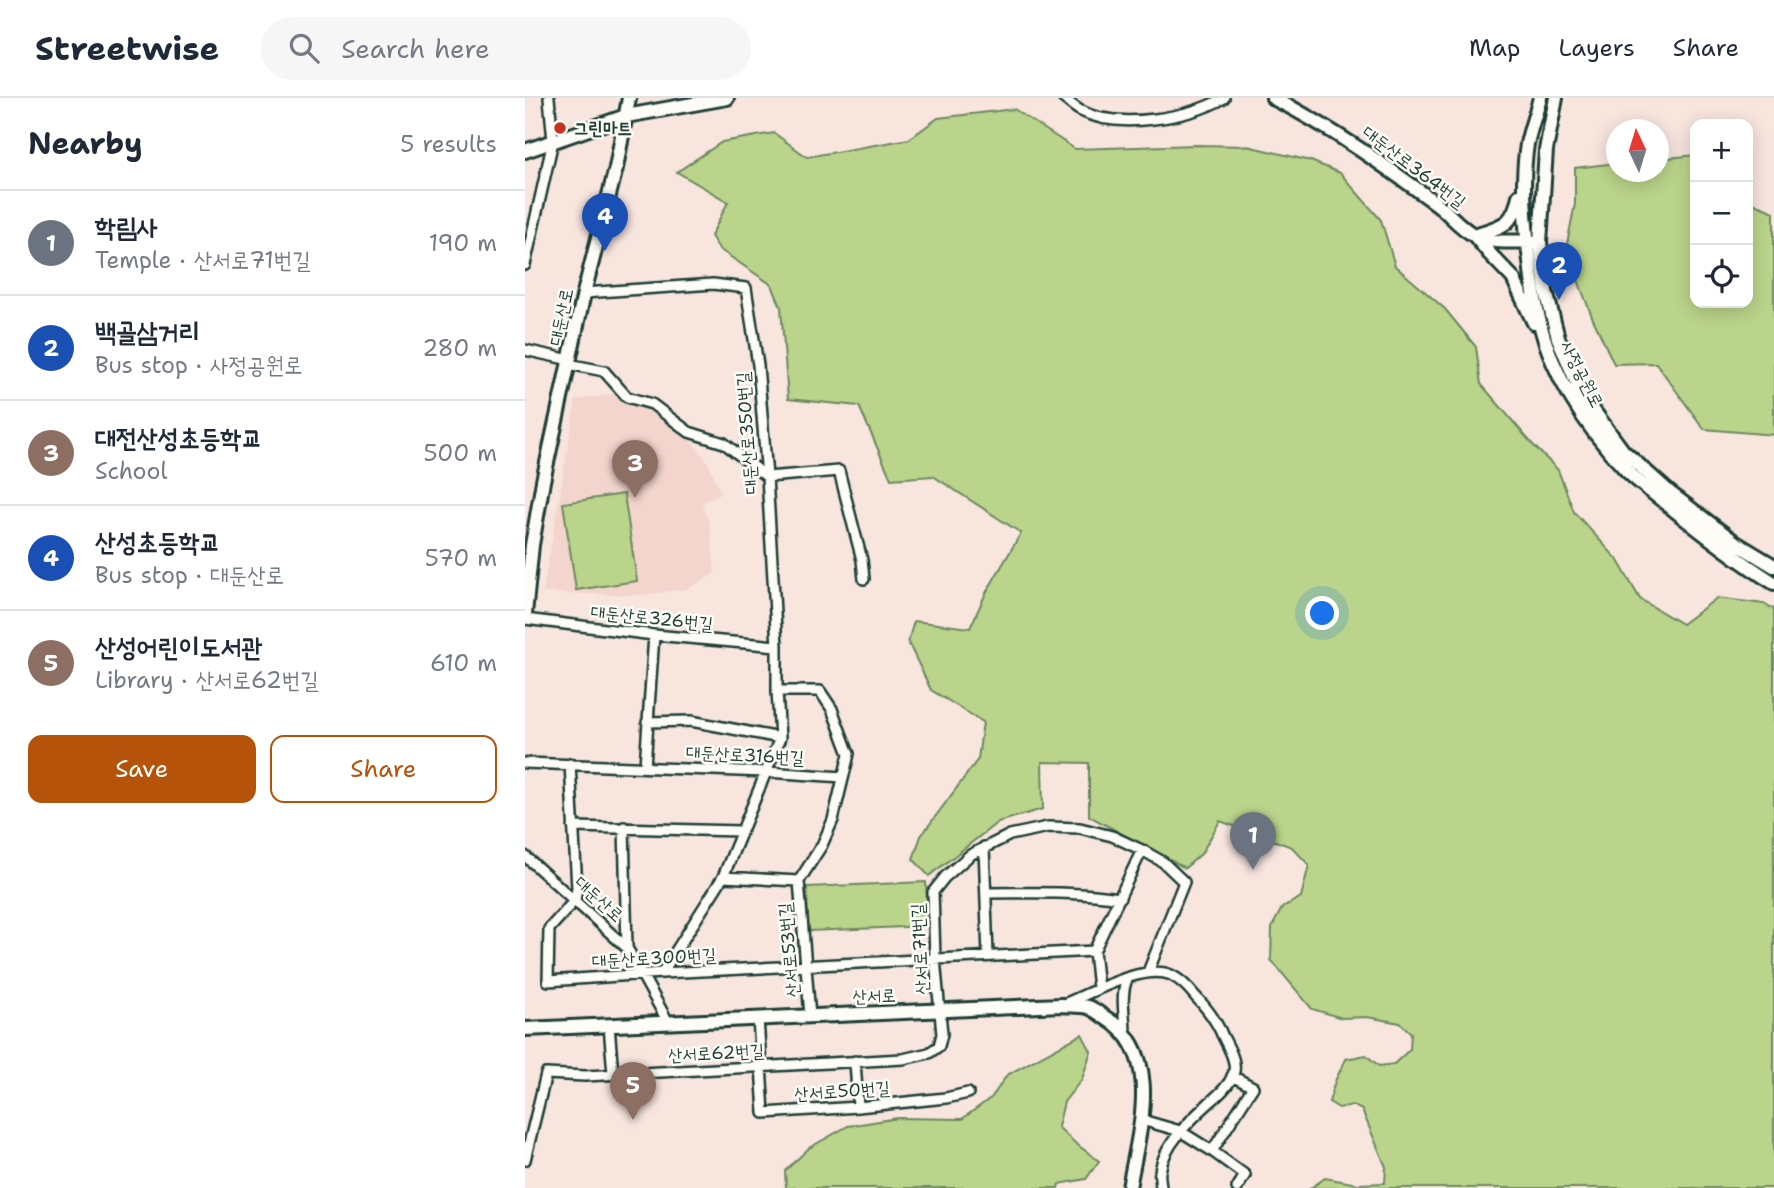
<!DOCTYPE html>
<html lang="en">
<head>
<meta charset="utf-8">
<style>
	:root { --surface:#fff; --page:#f6f6f7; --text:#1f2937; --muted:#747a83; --line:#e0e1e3; --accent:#b45309 }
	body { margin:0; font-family:"Shantell Sans","Poor Story",sans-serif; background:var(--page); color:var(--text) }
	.controls { position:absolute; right:21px; top:21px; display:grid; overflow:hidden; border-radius:14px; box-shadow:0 4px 18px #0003 }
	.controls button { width:63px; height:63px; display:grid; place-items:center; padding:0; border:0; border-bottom:2px solid var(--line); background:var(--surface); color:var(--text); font:35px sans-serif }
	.compass { position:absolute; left:1081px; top:21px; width:63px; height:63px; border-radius:50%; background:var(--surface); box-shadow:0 4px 18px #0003; rotate:356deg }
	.you { position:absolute; left:798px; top:516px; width:24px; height:24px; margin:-18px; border:5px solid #fff; border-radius:50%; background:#1a73e8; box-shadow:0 0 0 10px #1a73e833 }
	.badge { display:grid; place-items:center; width:46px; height:46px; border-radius:50%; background:var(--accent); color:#fff; font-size:23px; font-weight:700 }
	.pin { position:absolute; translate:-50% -58px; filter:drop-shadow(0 2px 4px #0008) }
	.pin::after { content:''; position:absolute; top:37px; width:24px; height:21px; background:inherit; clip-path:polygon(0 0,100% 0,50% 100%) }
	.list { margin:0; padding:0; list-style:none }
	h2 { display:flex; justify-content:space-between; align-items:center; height:91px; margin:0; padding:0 28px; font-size:30px }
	h2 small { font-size:23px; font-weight:400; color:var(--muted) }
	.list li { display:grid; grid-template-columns:46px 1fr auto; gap:21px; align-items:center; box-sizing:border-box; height:105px; padding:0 28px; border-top:2px solid var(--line) }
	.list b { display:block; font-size:26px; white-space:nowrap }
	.list p { margin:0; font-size:23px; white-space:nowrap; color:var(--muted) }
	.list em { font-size:23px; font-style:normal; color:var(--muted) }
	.actions { display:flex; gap:14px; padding:21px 28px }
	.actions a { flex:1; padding:16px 0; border:2px solid var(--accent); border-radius:14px; text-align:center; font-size:24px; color:var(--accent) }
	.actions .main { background:var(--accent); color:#fff }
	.icon { flex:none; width:38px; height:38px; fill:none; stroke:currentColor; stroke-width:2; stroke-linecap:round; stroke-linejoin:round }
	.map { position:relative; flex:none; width:1249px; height:1090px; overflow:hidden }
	header { display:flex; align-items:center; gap:42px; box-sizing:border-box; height:98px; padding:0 35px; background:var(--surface); border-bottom:2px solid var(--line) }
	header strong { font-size:33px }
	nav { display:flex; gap:38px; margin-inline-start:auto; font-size:24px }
	.search { width:490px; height:63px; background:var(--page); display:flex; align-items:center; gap:18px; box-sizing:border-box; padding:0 24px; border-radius:38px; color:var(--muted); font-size:26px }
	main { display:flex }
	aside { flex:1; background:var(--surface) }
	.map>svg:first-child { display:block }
	.built { fill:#f3d5cd }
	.green { fill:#bad48b; stroke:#6c8860; stroke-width:2 }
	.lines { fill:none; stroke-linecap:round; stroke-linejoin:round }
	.street-casing { stroke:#1f3d34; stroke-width:14 }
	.secondary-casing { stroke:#1f3d34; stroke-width:18 }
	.street { stroke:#fdfcf7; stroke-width:9 }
	.secondary { stroke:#fdfcf7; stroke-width:12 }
	.poi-dot { fill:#c8321e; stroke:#fdfcf7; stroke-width:2.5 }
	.labels { text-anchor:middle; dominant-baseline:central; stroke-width:5; stroke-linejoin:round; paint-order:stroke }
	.poi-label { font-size:18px; font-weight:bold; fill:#1f3d34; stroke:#fdfcf7; text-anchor:start }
	.street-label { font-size:18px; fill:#1f3d34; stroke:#fdfcf7 }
</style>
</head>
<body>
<header>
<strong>Streetwise</strong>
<div class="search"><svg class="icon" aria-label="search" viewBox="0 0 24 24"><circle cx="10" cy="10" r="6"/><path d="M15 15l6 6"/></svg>Search here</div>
<nav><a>Map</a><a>Layers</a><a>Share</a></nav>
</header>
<main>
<aside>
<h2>Nearby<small>5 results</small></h2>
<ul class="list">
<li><span class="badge" style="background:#6b7280">1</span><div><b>학림사</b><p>Temple · 산서로71번길</p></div><em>190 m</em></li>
<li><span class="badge" style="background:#1a4fb4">2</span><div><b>백골삼거리</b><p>Bus stop · 사정공원로</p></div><em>280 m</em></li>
<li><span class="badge" style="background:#8d6e63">3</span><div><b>대전산성초등학교</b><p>School</p></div><em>500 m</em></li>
<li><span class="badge" style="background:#1a4fb4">4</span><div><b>산성초등학교</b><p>Bus stop · 대둔산로</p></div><em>570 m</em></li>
<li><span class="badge" style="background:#8d6e63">5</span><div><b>산성어린이도서관</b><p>Library · 산서로62번길</p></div><em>610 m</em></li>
</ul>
<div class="actions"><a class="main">Save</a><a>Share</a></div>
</aside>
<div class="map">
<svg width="1249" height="1090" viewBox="0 0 1249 1090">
	<rect width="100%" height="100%" fill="#f7e5de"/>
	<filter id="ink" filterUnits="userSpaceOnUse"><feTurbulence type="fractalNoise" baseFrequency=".0143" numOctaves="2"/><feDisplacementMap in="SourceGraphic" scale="14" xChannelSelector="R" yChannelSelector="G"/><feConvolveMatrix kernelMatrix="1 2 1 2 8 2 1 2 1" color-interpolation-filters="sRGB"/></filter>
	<g filter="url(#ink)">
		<path class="built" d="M 92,295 L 99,302 L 125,309 L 158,334 L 183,364 L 196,395 L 176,406 L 185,427 L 190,475 L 162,491 L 115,497 L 18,495 L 51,302 Z"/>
		<path class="green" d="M 489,11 L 550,51 L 672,47 L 722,48 L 786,63 L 815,75 L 856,122 L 870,168 L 920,211 L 951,249 L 956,286 L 1009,348 L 1033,372 L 1049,414 L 1092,461 L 1115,501 L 1157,526 L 1192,500 L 1239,506 L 1249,511 L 1249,1090 L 784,1090 L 787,1089 L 800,1080 L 833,1086 L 860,1085 L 861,1069 L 837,1012 L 827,1007 L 814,1010 L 804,1004 L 810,983 L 821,961 L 841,957 L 854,968 L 869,966 L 885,951 L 886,935 L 875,925 L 842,919 L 817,920 L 787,911 L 746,862 L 747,829 L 757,810 L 776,799 L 784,767 L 767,749 L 695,723 L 676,756 L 660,770 L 564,718 L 564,665 L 517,664 L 518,711 L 473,724 L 404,778 L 388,761 L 396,738 L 453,661 L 458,624 L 406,592 L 383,544 L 389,523 L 445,530 L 461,495 L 496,435 L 408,378 L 366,381 L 334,308 L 263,301 L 256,209 L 247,187 L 194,151 L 186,138 L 203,104 L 152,74 L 197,44 L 249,35 L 282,59 L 384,41 L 413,20 Z
			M 1170,57 L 1170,205 L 1223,205 L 1223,103 L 1249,114 L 1249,337 L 1179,331 L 1131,265 L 1089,266 L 1068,221 L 1041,151 L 1050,106 L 1050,70 L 1091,65 L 1092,74 L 1134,74 L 1134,61 Z
			M 99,396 L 112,483 L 51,492 L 38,405 Z
			M 401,784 L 403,828 L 283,833 L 282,789 Z
			M 557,936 L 566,953 L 557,981 L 539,1004 L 533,1029 L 550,1045 L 574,1063 L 561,1081 L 534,1086 L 533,1090 L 261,1090 L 260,1073 L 284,1050 L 323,1028 L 373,1020 L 437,1021 L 467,999 L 482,977 Z"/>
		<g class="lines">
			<defs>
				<path id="street" d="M 538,0 C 544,4 550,10 556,13 C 593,32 664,20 699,0
					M 0,167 L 28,43 L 24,0
					M 59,195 L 188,186 L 221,190 L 233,267 L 242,379 L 252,548 L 252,593 L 255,640 L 198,779 L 137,875
					M 0,252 L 45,262
					M 43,266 L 79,273 L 102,299 L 127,306 L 164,334 L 199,345 L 242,379 L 314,373 L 337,462 L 339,481
					M 0,521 L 129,537 L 252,548
					M 252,593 L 295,593 L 307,611 L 324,656 L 308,722 L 297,747 L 274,783 L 285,918
					M 122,624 L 166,623 L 255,640
					M 0,665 L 241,674 L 318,679
					M 45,666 L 52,790 L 50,802 L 24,831 L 23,883 L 137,875 L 569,853
					M 120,668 L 129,537
					M 48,729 L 216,733
					M 99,729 L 102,850
					M 459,749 L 463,858
					M 0,758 L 102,850 L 143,924
					M 198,779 L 274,783
					M 461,795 C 506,795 551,793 595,800
					M 569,853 L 617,752
					M 569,853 L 573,890
					M 541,905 C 566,895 620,865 646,877 C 656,882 663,889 670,898 C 680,908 689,920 695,932 C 700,945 714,963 708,977 C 703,989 693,997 684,1005 C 665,1022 638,1048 635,1074 C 634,1079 636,1085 636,1090
					M 233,920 L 239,1015 L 333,1009 L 421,1000 L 443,995
					M 84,927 L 88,976
					M 600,935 C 600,917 595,898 602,881
					M 330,963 L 333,1009
					M 617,1022 L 655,1033 L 687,1053 L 720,1077 L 712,1090
					M 687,1053 L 728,989 L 707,978
					M 0,1062 L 21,976 L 60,978 L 378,961 L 404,955 L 414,948 L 417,936 L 410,861 L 408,794 L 420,779 L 445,757 L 485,737 L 523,729 L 555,730 L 587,738 L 617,752 L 638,764 L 659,784 L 623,874"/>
				<path id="secondary" d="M 748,0 C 807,30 859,67 912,106 C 924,115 935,130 949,137 C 966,147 989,142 1008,144
					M 1015,0 C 1011,15 1005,31 1002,46 C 996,85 1000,125 1005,163 C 1007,184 1010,205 1015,226 C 1029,281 1063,331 1101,372 C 1113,384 1128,395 1142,406 C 1176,434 1211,461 1249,485
					M 1031,0 L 1021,52 L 1015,144 L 1021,193 L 1033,240 L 1057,297 L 1098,353 L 1145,395 L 1211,445 L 1249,468
					M 0,53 L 101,18 L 202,0
					M 994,98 C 988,129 976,128 949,137 L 964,155 L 988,180 L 1009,225
					M 0,516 L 7,447 L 18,383 L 59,195 L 91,70 L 104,0
					M 0,931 L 536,907 C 544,908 555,907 563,909 C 569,911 576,917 581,920 C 640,956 613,1036 604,1090"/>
			</defs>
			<use href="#street" class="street-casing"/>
			<use href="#secondary" class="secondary-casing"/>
			<use href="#street" class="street"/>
			<use href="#secondary" class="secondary"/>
		</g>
	</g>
	<circle class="poi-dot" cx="35" cy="30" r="7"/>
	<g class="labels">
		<g class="poi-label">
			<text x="49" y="30">그린마트</text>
		</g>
		<g class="street-label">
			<text transform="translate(889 69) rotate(37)">대둔산로364번길</text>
			<text transform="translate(36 219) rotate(-78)">대둔산로</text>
			<text transform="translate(1057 276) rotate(63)">사정공원로</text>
			<text transform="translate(222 335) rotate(-94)">대둔산로350번길</text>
			<text transform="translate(127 520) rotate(6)">대둔산로326번길</text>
			<text transform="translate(220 657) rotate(3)">대둔산로316번길</text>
			<text transform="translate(74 801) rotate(42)">대둔산로</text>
			<text transform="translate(395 851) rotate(-93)">산서로71번길</text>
			<text transform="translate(264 852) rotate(-95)">산서로53번길</text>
			<text transform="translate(129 860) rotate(-3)">대둔산로300번길</text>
			<text transform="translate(349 898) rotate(-2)">산서로</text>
			<text transform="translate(191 955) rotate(-3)">산서로62번길</text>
			<text transform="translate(317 993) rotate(-4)">산서로50번길</text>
		</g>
	</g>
</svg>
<div class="controls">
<button>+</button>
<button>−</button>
<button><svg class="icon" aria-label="locate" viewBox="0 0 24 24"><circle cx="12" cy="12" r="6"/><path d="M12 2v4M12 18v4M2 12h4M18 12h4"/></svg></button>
</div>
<svg class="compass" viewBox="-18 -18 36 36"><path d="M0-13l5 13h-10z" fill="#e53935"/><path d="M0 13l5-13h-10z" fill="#747a83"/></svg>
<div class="you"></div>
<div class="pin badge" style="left:728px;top:772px;background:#6b7280">1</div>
<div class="pin badge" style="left:1034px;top:202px;background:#1a4fb4">2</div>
<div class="pin badge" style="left:110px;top:400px;background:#8d6e63">3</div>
<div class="pin badge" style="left:80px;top:153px;background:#1a4fb4">4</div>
<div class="pin badge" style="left:108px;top:1022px;background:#8d6e63">5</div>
</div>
</main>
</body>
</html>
